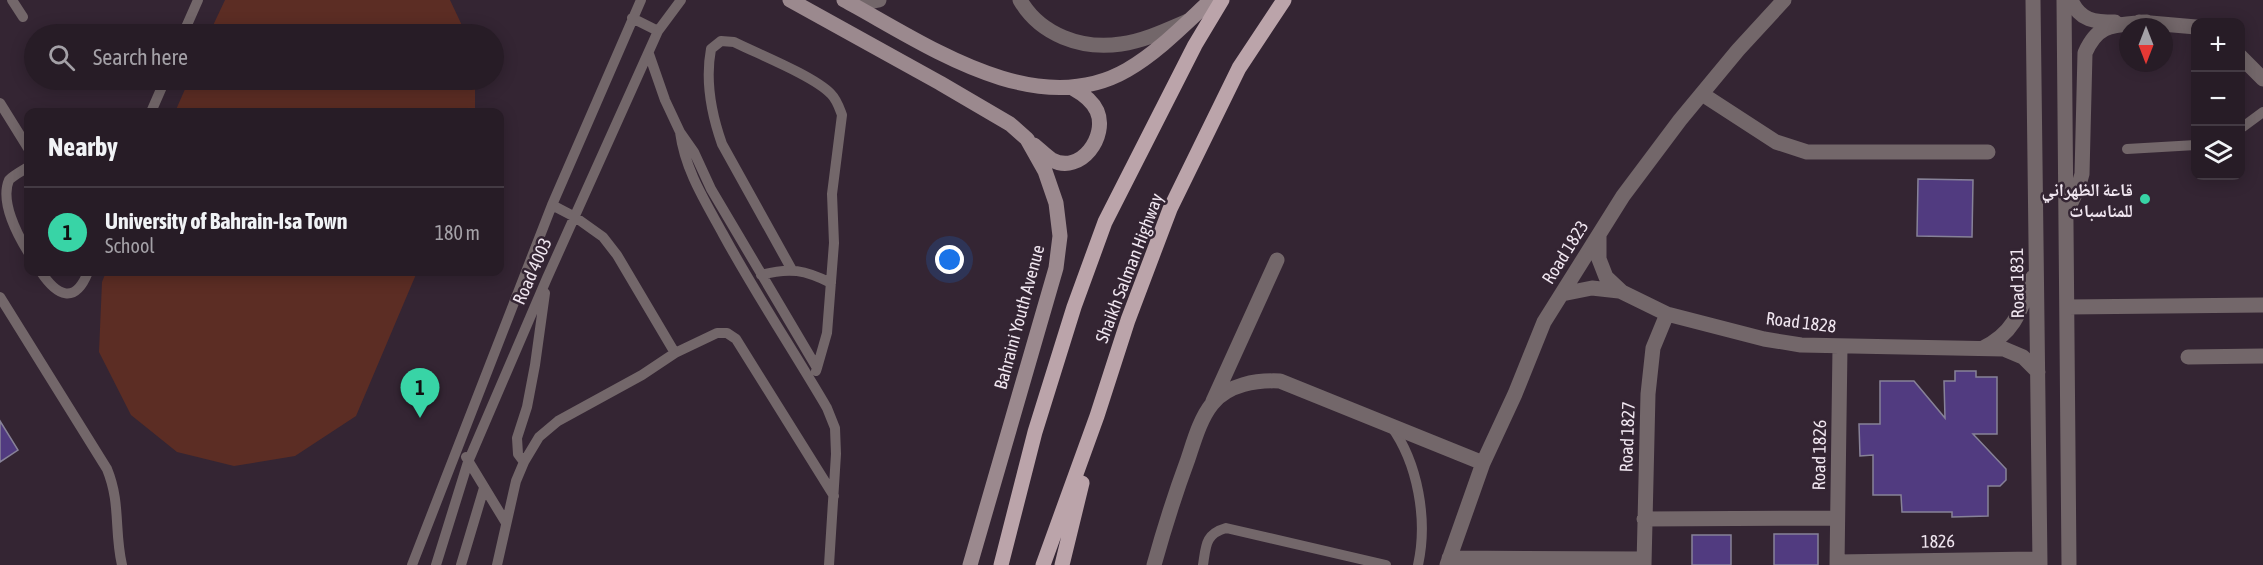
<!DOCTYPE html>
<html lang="en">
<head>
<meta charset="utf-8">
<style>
	:root { --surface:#271c26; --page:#332932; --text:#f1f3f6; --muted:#a4a1a7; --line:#433a43; --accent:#38d4a6 }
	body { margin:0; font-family:"Asap Condensed","Noto Naskh Arabic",sans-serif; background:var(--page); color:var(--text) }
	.controls { position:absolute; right:18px; top:18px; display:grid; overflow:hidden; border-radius:12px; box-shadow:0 3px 15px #0003 }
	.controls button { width:54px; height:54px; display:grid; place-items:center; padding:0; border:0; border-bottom:2px solid var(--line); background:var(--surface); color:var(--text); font:30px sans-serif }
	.compass { position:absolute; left:2119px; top:18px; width:54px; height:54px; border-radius:50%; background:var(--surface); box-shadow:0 3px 15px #0003; rotate:180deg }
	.you { position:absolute; left:950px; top:260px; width:21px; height:21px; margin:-15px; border:4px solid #fff; border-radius:50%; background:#1a73e8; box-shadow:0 0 0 9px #1a73e833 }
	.badge { display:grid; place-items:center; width:39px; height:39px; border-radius:50%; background:var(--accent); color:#111; font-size:20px; font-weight:700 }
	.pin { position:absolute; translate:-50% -50px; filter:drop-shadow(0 2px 3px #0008) }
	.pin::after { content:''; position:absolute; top:32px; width:21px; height:18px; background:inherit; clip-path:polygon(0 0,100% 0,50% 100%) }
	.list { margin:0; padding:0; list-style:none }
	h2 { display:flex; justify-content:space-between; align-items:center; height:78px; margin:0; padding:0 24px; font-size:26px }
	h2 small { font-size:20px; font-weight:400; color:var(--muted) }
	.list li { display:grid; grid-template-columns:39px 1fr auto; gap:18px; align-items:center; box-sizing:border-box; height:90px; padding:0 24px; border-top:2px solid var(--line) }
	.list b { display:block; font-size:22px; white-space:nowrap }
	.list p { margin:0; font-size:20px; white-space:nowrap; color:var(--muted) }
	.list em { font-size:20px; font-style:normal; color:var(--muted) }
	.icon { flex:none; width:33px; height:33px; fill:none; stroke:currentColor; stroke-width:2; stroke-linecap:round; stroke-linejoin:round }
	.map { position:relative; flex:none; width:2263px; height:565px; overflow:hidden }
	.search { position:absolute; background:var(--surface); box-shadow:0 3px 15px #0003; left:24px; top:24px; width:480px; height:66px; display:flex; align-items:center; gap:15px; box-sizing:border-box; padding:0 21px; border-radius:33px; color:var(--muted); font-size:22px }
	.panel { position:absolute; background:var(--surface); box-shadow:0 3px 15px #0003; left:24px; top:108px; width:480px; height:168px; border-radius:12px }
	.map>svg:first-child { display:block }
	.green { fill:#5c2d24 }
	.building { fill:#513b80; stroke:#878298; stroke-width:1.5 }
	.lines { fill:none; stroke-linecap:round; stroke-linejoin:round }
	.lane { stroke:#73676a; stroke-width:10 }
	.street { stroke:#73676a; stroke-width:15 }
	.secondary { stroke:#9b898e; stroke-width:15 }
	.primary { stroke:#bba4aa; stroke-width:15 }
	.poi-dot { fill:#38d4a6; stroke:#342533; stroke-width:2 }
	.labels { text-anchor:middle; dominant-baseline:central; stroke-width:5; stroke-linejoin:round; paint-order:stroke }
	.poi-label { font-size:18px; font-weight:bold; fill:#f0e6f0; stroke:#342533; text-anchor:end }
	.street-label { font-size:18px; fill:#f0e6f0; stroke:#342533 }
</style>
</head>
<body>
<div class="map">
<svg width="2263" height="565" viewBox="0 0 2263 565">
	<rect width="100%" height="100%" fill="#342533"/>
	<path class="green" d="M 225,0 L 450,0 L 466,34 L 209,34 Z
		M 189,80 L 475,80 L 475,112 L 175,112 Z
		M 106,272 L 417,272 L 356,416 L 295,456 L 234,466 L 177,452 L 131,415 L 99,352 L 102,282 Z"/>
	<path class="building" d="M 1918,179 L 1973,180 L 1972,237 L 1917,236 Z
		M 1955,371 L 1976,371 L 1976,377 L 1997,377 L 1997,434 L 1973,434 L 2006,469 L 2006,480 L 2000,486 L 1988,486 L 1988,516 L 1952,517 L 1952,512 L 1902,512 L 1901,495 L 1873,495 L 1873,455 L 1860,456 L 1859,424 L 1880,424 L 1880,381 L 1914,381 L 1945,418 L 1944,381 L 1955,381 Z
		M 0,421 L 18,450 L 0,462 Z
		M 1774,534 L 1818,534 L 1818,565 L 1774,565 Z
		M 1692,535 L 1731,535 L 1731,565 L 1692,565 Z"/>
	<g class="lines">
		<path class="lane" d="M 12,0 L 23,17
			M 632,18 L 658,31
			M 183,34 L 198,0
			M 649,54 L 665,100 L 680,132 L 694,152 L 711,189 L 817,368 L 816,371
			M 0,103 L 28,148
			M 151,112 L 165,80
			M 2240,129 L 2263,112
			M 680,132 C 685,170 705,201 723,234 C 755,293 793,350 827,408 L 835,428 L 836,454 L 829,565
			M 2127,149 L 2196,145
			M 28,167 C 22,171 14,175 9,180 C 0,201 17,234 28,252
			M 552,205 L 575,217 L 603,237 L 617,255 L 675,353
			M 792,270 L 722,144 C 711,113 705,81 711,49 L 721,41 L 734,42 C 758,54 814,76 831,94 C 837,100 839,107 842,115 L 832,194 L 834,243 L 827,333 L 817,368
			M 41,272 C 57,296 75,305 88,272
			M 761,275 C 790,267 805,270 831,283
			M 0,297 L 107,469 C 121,503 114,531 122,565
			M 1391,426 C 1418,463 1428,520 1418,565
			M 466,457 L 506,523
			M 524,462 L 518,454 L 517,438 L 527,407 L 535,365 L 545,293
			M 412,565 L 552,205 L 641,0
			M 436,565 L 468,462 L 547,278 L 658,31 L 681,0
			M 461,565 L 484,488
			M 497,565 L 516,481 L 524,462 L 539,437 L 558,421 L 642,375 L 675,353 L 717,333 L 727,333 L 736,339 L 834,496
			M 1203,565 C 1206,546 1205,534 1226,528 L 1386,565"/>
		<path class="street" d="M 1020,0 C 1040,35 1082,50 1121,44 C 1144,41 1167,30 1188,21
			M 2033,0 L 2040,565
			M 2064,0 L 2069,565
			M 2071,0 C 2080,21 2095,22 2115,22
			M 854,5 L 879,0
			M 2139,22 L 2196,27
			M 2240,56 L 2263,79
			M 1702,94 L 1776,142 L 1807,152 L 1988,152
			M 2068,209 L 2078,188 L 2082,174 L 2085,53 C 2099,21 2116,26 2147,22
			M 1599,235 L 1599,259 L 1606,277 L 1622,292 L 1667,314 L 1764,339 L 1801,345 L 2004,349 L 2023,357 L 2038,372
			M 1562,294 L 1592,288 L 1619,291
			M 2067,307 L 2263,305
			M 1983,348 C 2015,333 2021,309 2033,277
			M 2188,357 L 2263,356
			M 1213,401 L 1277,260
			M 1644,519 L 1837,518
			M 1449,558 L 1644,559
			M 1837,562 L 2040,559
			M 1154,565 C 1164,529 1175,494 1188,459 C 1194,441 1200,419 1212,404 C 1228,384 1257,380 1280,381 L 1483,463
			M 1447,565 L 1483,463 L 1515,394 L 1544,322 L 1623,196 L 1680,120 L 1738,50 L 1784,0
			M 1644,565 L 1648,394 L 1653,348 L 1667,314
			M 1837,565 L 1840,347"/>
		<path class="secondary" d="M 790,0 L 940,83 L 1010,124 L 1027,139 L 1045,171 L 1056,203 L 1060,236 L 1056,268 L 970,565
			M 844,0 C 924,43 1035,123 1127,70 C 1158,52 1184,25 1211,0
			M 1034,145 C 1040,150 1046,156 1052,160 C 1081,175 1108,136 1097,111 C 1092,100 1083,94 1074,89"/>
		<path class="primary" d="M 1001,565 L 1035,432 L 1074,307 L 1105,222 L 1195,45 L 1222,0
			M 1043,565 L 1097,416 L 1128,320 L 1170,209 L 1239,68 L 1284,0
			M 1062,565 L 1082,483"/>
	</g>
	<circle class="poi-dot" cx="2145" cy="199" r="6"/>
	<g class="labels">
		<g class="poi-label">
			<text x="2133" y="189">قاعة الظهراني<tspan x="2133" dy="21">للمناسبات</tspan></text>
		</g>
		<g class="street-label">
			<text transform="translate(1565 252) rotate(-58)">Road 1823</text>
			<text transform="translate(1129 268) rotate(-69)">Shaikh Salman Highway</text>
			<text transform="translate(532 271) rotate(-66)">Road 4003</text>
			<text transform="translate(2017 283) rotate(-91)">Road 1831</text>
			<text transform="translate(1019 317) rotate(-75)">Bahraini Youth Avenue</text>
			<text transform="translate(1801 322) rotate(7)">Road 1828</text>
			<text transform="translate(1627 437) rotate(-88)">Road 1827</text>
			<text transform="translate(1819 455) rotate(-89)">Road 1826</text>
			<text transform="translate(1938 541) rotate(-1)">1826</text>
		</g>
	</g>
</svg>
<div class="controls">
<button>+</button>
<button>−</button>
<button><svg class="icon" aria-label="layers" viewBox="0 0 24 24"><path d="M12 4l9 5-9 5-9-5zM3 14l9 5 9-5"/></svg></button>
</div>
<svg class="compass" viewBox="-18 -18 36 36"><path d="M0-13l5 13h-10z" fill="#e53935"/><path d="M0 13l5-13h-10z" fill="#a4a1a7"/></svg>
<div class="you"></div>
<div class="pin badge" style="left:420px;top:418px">1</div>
<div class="search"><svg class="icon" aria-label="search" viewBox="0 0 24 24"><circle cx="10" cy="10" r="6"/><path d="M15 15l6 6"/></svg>Search here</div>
<section class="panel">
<h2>Nearby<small></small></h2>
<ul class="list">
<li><span class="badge">1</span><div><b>University of Bahrain-Isa Town</b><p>School</p></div><em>180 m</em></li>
</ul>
</section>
</div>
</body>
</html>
